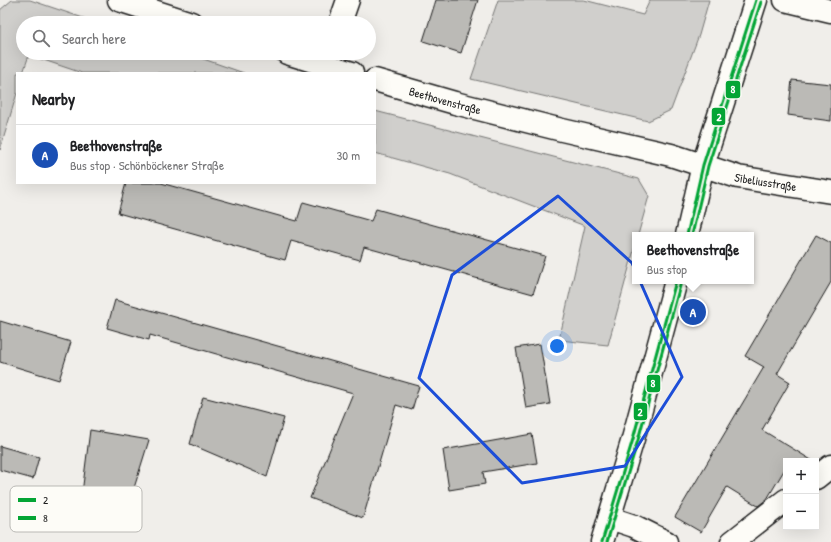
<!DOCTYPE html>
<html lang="en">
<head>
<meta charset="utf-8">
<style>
	:root { --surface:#fff; --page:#f6f6f6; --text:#202124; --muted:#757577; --line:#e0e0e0; --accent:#1f6fb2 }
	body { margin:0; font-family:"Patrick Hand",sans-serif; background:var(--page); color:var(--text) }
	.controls { position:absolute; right:12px; bottom:12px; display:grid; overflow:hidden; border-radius:0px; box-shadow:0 4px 16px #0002 }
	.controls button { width:36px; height:36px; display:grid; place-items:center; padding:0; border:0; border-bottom:1px solid var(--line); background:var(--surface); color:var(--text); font:20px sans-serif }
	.you { position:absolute; left:557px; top:346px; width:14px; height:14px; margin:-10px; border:3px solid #fff; border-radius:50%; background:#1a73e8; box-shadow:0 0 0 6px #1a73e833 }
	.badge { display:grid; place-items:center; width:26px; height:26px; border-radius:50%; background:var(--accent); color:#fff; font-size:13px; font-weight:700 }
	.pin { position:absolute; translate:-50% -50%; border:2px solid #fff; box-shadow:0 1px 4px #0006 }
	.popup { position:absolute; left:632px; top:232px; width:122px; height:52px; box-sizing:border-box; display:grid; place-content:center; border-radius:0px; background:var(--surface); filter:drop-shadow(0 1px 3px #0005); font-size:13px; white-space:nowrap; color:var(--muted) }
	.popup b { font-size:15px; color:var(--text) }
	.popup::after { content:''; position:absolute; left:50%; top:100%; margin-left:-8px; border:8px solid transparent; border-top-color:var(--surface) }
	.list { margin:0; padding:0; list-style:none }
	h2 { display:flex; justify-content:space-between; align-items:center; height:52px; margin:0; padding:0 16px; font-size:17px }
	h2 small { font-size:13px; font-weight:400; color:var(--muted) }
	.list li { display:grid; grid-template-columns:26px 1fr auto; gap:12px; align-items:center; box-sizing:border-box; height:60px; padding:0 16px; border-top:1px solid var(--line) }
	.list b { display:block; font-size:15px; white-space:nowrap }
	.list p { margin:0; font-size:13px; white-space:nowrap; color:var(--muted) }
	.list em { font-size:13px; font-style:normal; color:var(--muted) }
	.icon { flex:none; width:22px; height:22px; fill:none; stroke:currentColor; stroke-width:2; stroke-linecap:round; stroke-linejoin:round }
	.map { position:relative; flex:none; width:831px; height:542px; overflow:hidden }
	.search { position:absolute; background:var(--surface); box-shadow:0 4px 16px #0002; left:16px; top:16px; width:360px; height:44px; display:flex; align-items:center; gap:10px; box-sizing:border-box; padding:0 14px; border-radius:22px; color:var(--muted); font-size:15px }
	.panel { position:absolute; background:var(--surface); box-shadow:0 4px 16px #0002; left:16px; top:72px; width:360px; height:112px; border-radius:0px }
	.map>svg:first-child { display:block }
	.green { fill:#d0cfcc; stroke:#767674 }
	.building { fill:#bbbab6; stroke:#1c1c1c }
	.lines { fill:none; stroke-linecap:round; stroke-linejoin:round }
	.minor-casing { stroke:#1c1c1c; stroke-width:25 }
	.secondary-casing { stroke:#1c1c1c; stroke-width:25 }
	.minor { stroke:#fdfcf7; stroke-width:22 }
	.secondary { stroke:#fdfcf7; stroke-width:22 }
	.bus-1-casing { stroke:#fdfcf7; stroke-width:6 }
	.bus-2-casing { stroke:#fdfcf7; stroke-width:6 }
	.bus-1 { stroke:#04a535; stroke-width:3 }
	.bus-2 { stroke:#04a535; stroke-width:3 }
	.marked { fill:none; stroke:#1d4ed8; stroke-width:3; stroke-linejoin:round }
	.labels { text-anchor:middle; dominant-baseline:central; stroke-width:3; stroke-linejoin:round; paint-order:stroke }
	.street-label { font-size:12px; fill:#1c1c1c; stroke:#fdfcf7 }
	.key { fill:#fdfcf7; stroke:#bab9b5; stroke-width:1 }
	.key-label { font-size:11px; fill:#1c1c1c }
	.line-badge { stroke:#fdfcf7; stroke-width:1.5 }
	.badge-label { font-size:11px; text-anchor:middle; font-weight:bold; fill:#fff }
</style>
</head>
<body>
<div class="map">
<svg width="831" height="542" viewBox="0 0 831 542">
	<rect width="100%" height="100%" fill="#f0eeea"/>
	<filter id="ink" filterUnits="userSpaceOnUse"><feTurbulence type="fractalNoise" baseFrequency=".025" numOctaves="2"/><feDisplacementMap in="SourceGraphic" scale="8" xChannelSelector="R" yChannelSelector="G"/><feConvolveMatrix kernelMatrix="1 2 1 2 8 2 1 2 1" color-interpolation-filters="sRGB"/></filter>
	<g filter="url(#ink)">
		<path class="green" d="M 12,0 L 30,0 L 98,23 L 23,23 L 23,53 L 186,53 L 244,73 L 82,73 L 29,55 L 23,73 L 17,73 L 17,93 L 0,150 L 0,10 Z
			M 498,0 L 584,0 L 643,15 L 650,0 L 709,0 L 699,35 L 671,110 L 648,121 L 471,79 Z
			M 375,111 L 639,179 L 649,196 L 638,235 L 635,235 L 635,246 L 608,345 L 559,340 L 585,226 L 450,174 L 375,153 Z"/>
		<path class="building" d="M 436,0 L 478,0 L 461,53 L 423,41 Z
			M 792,80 L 831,84 L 831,121 L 788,115 Z
			M 126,183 L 161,183 L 297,221 L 303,202 L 371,221 L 376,209 L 545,256 L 533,294 L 364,247 L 360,260 L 291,241 L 285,260 L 118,213 Z
			M 816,235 L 831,243 L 831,282 L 777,374 L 790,382 L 762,430 L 813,461 L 786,461 L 786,467 L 767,499 L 758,506 L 727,487 L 701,532 L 675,517 L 764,367 L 745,356 Z
			M 115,300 L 419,386 L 412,410 L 396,405 L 363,518 L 310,498 L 353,393 L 150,335 L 149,340 L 107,328 Z
			M 0,321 L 71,342 L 59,380 L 0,362 Z
			M 540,344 L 550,404 L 526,408 L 516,348 Z
			M 203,397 L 284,418 L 267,477 L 190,444 Z
			M 90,430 L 149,440 L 124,520 L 80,509 Z
			M 532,434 L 537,463 L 483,472 L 485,484 L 449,490 L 443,450 Z
			M 0,446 L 39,457 L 33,479 L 0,470 Z"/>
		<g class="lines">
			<defs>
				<g id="minor">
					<path d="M 119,0 L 191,23"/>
					<path d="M 785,0 L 831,11"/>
					<path d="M 340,23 L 348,0"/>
					<path d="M 287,53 L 352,73"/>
					<path id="s1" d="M 375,80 L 455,103 L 562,130 L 671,155 L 738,177 L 831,192"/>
					<path d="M 816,478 L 831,466"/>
					<path d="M 610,518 L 634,526 L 666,542"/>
					<path d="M 732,542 L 786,500"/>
				</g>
				<path id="secondary" d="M 687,235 L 703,165 L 756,0
					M 602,542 L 633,439 L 676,281"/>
			</defs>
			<use href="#minor" class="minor-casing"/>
			<use href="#secondary" class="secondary-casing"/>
			<use href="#minor" class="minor"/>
			<use href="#secondary" class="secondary"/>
			<defs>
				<path id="bus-1" d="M 687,235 L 703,165 L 756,0
					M 602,542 L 633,439 L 676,281"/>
				<path id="bus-2" d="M 692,235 L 708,166 L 761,2
					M 607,542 L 638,440 L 681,282"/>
			</defs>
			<use href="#bus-1" class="bus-1-casing"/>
			<use href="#bus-2" class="bus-2-casing"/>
			<use href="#bus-1" class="bus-1"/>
			<use href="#bus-2" class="bus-2"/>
		</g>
	</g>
	<path class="marked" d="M 558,196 L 632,263 L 682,377 L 625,466 L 522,483 L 419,378 L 452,275 Z"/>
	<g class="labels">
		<g class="street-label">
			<text stroke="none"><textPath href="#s1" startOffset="73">Beethovenstraße</textPath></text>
			<text stroke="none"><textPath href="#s1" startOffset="404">Sibeliusstraße</textPath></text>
		</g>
	</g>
	<rect x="10" y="486" width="132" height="46" rx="6" class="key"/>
	<rect x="18" y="498" width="18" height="4" fill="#04a535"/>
	<rect x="18" y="516" width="18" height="4" fill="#04a535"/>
	<g class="key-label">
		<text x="43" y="504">2</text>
		<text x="43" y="522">8</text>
	</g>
	<g class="line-badge">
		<rect x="725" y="80" width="16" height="19" rx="4" fill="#04a535"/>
		<rect x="711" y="107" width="15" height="19" rx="4" fill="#04a535"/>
		<rect x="646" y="374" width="15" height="19" rx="4" fill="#04a535"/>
		<rect x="633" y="402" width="15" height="19" rx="4" fill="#04a535"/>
	</g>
	<g class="badge-label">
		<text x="733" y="93">8</text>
		<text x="719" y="121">2</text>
		<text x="653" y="387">8</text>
		<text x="640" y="416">2</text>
	</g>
</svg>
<div class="controls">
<button>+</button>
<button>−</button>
</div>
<div class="you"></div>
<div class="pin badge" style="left:693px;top:312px;background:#1a4fb4">A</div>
<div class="popup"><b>Beethovenstraße</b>Bus stop</div>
<div class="search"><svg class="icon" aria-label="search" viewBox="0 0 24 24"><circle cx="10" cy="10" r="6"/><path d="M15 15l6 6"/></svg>Search here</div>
<section class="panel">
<h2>Nearby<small></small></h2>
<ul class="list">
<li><span class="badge" style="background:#1a4fb4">A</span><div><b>Beethovenstraße</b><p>Bus stop · Schönböckener Straße</p></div><em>30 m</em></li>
</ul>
</section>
</div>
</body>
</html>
